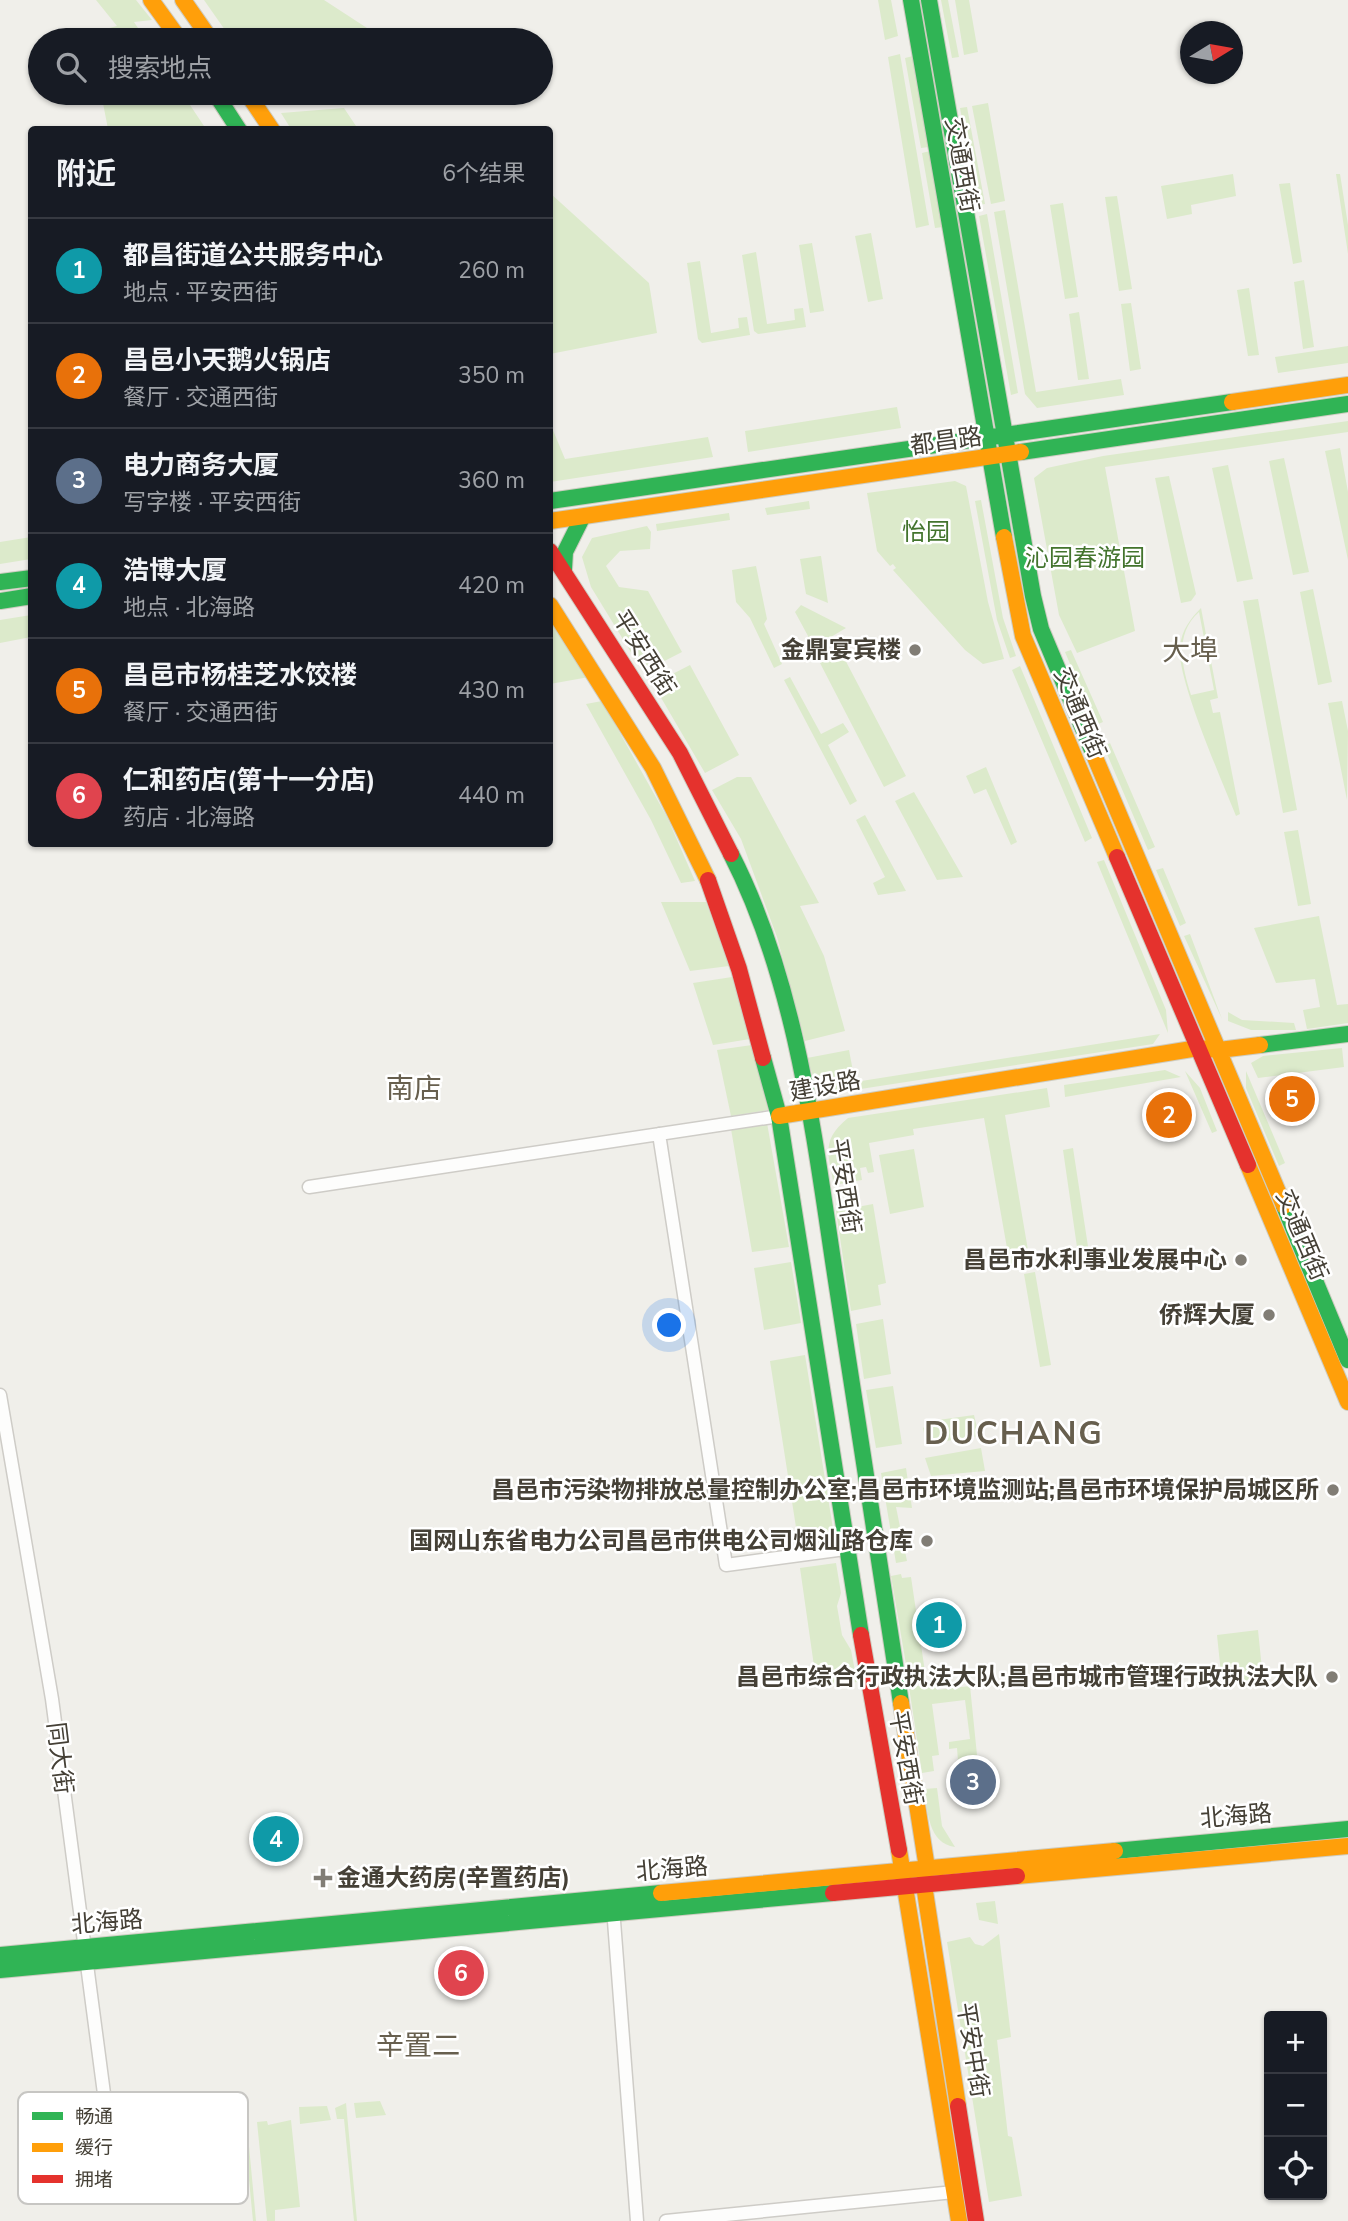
<!DOCTYPE html>
<html lang="zh">
<head>
<meta charset="utf-8">
<style>
	:root { --surface:#171b24; --page:#20242c; --text:#f1f3f6; --muted:#9ea1a6; --line:#363941; --accent:#2563eb }
	body { margin:0; font-family:"Nunito Sans","Noto Sans SC",sans-serif; background:var(--page); color:var(--text) }
	.controls { position:absolute; right:21px; bottom:21px; display:grid; overflow:hidden; border-radius:7px; box-shadow:0 2px 5px #0004 }
	.controls button { width:63px; height:63px; display:grid; place-items:center; padding:0; border:0; border-bottom:2px solid var(--line); background:var(--surface); color:var(--text); font:35px sans-serif }
	.compass { position:absolute; left:1180px; top:21px; width:63px; height:63px; border-radius:50%; background:var(--surface); box-shadow:0 2px 5px #0004; rotate:79deg }
	.you { position:absolute; left:670px; top:1326px; width:24px; height:24px; margin:-18px; border:5px solid #fff; border-radius:50%; background:#1a73e8; box-shadow:0 0 0 10px #1a73e833 }
	.badge { display:grid; place-items:center; width:46px; height:46px; border-radius:50%; background:var(--accent); color:#fff; font-size:23px; font-weight:700 }
	.pin { position:absolute; translate:-50% -50%; border:4px solid #fff; box-shadow:0 2px 7px #0006 }
	.list { margin:0; padding:0; list-style:none }
	h2 { display:flex; justify-content:space-between; align-items:center; height:91px; margin:0; padding:0 28px; font-size:30px }
	h2 small { font-size:23px; font-weight:400; color:var(--muted) }
	.list li { display:grid; grid-template-columns:46px 1fr auto; gap:21px; align-items:center; box-sizing:border-box; height:105px; padding:0 28px; border-top:2px solid var(--line) }
	.list b { display:block; font-size:26px; white-space:nowrap }
	.list p { margin:0; font-size:23px; white-space:nowrap; color:var(--muted) }
	.list em { font-size:23px; font-style:normal; color:var(--muted) }
	.icon { flex:none; width:38px; height:38px; fill:none; stroke:currentColor; stroke-width:2; stroke-linecap:round; stroke-linejoin:round }
	.map { position:relative; flex:none; width:1348px; height:2221px; overflow:hidden }
	.search { position:absolute; background:var(--surface); box-shadow:0 2px 5px #0004; left:28px; top:28px; width:525px; height:77px; display:flex; align-items:center; gap:18px; box-sizing:border-box; padding:0 24px; border-radius:38px; color:var(--muted); font-size:26px }
	.panel { position:absolute; background:var(--surface); box-shadow:0 2px 5px #0004; left:28px; top:126px; width:525px; height:721px; border-radius:7px }
	.map>svg:first-child { display:block }
	.green { fill:#dceacb; fill-rule:evenodd }
	.lines { fill:none; stroke-linecap:round; stroke-linejoin:round }
	.street-casing { stroke:#ceccc7; stroke-width:15 }
	.fast-casing { stroke:#ceccc1; stroke-width:18 }
	.slow-casing { stroke:#ceccc1; stroke-width:18 }
	.jam-casing { stroke:#ceccc1; stroke-width:18 }
	.street { stroke:#fdfdfc; stroke-width:12 }
	.fast { stroke:#30b455; stroke-width:16 }
	.slow { stroke:#ff9f0a; stroke-width:16 }
	.jam { stroke:#e5322d; stroke-width:16 }
	.poi-dot { fill:#817d75; stroke:#fff; stroke-width:2.5 }
	.labels { text-anchor:middle; dominant-baseline:central; stroke-width:5; stroke-linejoin:round; paint-order:stroke }
	.street-label { font-size:24px; fill:#454036; stroke:#fff }
	.park-label { font-size:24px; fill:#43742d; stroke:#fff }
	.poi-label { font-size:24px; font-weight:bold; fill:#454036; stroke:#fff; text-anchor:end }
	.quarter-label { font-size:28px; fill:#675f4e; stroke:#fff }
	.district-label { font-size:32px; font-weight:bold; letter-spacing:2px; fill:#675f4e; stroke:#fff }
	.key { fill:#fff; stroke:#c7c6c3; stroke-width:2 }
	.key-label { font-size:19px; fill:#454036 }
</style>
</head>
<body>
<div class="map">
<svg width="1348" height="2221" viewBox="0 0 1348 2221">
	<rect width="100%" height="100%" fill="#f0efea"/>
	<path class="green" d="M 96,0 L 136,0 L 152,20 L 134,22 L 146,40 L 91,40 L 90,33 L 117,26 Z
		M 204,0 L 324,0 L 367,28 L 349,40 L 232,40 Z
		M 878,0 L 891,0 L 898,36 L 885,40 Z
		M 941,0 L 948,0 L 959,57 L 952,58 Z
		M 955,0 L 969,0 L 978,52 L 964,55 Z
		M 900,54 L 929,225 L 916,228 L 888,57 Z
		M 913,56 L 929,147 L 921,148 L 905,58 Z
		M 101,93 L 182,93 L 206,129 L 108,129 Z
		M 988,103 L 1005,201 L 991,204 L 972,106 Z
		M 967,107 L 985,204 L 978,205 L 960,108 Z
		M 344,108 L 358,129 L 291,129 L 281,113 Z
		M 930,151 L 943,227 L 935,228 L 922,153 Z
		M 1233,174 L 1236,196 L 1191,205 L 1192,214 L 1167,219 L 1161,186 Z
		M 1336,174 L 1340,174 L 1348,225 L 1348,254 Z
		M 1290,183 L 1302,262 L 1293,264 L 1279,184 Z
		M 550,193 L 649,283 L 657,333 L 550,354 Z
		M 1117,196 L 1132,289 L 1119,291 L 1105,197 Z
		M 1063,203 L 1078,297 L 1065,299 L 1050,205 Z
		M 1005,210 L 1036,392 L 1121,379 L 1124,395 L 1037,408 L 1025,394 L 994,212 Z
		M 987,214 L 1018,393 L 1011,395 L 979,216 Z
		M 871,233 L 883,299 L 868,302 L 855,236 Z
		M 812,243 L 824,311 L 810,313 L 799,245 Z
		M 756,252 L 767,324 L 795,320 L 794,309 L 803,308 L 806,327 L 758,334 L 754,331 L 742,255 Z
		M 700,261 L 711,333 L 739,328 L 738,318 L 747,317 L 750,335 L 702,343 L 698,339 L 687,263 Z
		M 1304,280 L 1314,347 L 1303,349 L 1294,282 Z
		M 1249,288 L 1259,355 L 1248,356 L 1237,290 Z
		M 1131,303 L 1141,369 L 1130,371 L 1121,304 Z
		M 1079,312 L 1089,379 L 1078,380 L 1069,314 Z
		M 1348,346 L 1348,363 L 1278,373 L 1275,357 Z
		M 897,407 L 901,428 L 748,452 L 745,431 Z
		M 1348,421 L 1348,432 L 1105,467 L 1135,631 L 1077,653 L 1059,615 L 1034,478 L 1047,468 L 1103,456 Z
		M 550,423 L 565,459 L 708,437 L 713,457 L 550,482 Z
		M 1340,448 L 1348,492 L 1348,560 L 1325,451 Z
		M 1284,458 L 1309,572 L 1293,575 L 1269,461 Z
		M 1228,465 L 1253,579 L 1237,582 L 1212,468 Z
		M 1169,476 L 1196,594 L 1191,601 L 1181,603 L 1155,478 Z
		M 955,481 L 966,486 L 988,602 L 1004,659 L 983,664 L 965,650 L 893,570 L 896,568 L 893,564 L 890,566 L 877,551 L 867,493 Z
		M 981,500 L 1003,618 L 1016,656 L 1010,658 L 997,620 L 975,501 Z
		M 809,501 L 810,509 L 767,515 L 765,508 Z
		M 729,513 L 730,520 L 657,531 L 656,524 Z
		M 647,526 L 651,532 L 650,549 L 620,551 L 606,566 L 619,587 L 648,591 L 682,652 L 643,672 L 591,587 L 582,557 L 592,538 Z
		M 31,537 L 31,559 L 0,564 L 0,542 Z
		M 820,556 L 821,556 L 828,603 L 806,594 L 800,559 Z
		M 756,566 L 767,619 L 764,624 L 782,664 L 774,668 L 750,618 L 736,602 L 732,570 Z
		M 1313,589 L 1332,682 L 1318,685 L 1300,592 Z
		M 1258,599 L 1297,810 L 1283,813 L 1243,601 Z
		M 801,605 L 846,628 L 814,647 L 795,612 Z
		M 1201,608 L 1218,698 L 1210,700 L 1213,713 L 1220,712 L 1240,814 L 1236,816 C 1223,783 1175,675 1180,646 C 1182,630 1190,619 1201,608 ZM 1199,612 L 1214,690 L 1191,695 C 1182,667 1174,634 1199,612 Z
		M 31,615 L 31,637 L 0,643 L 0,620 Z
		M 550,617 L 589,677 L 550,684 Z
		M 1071,650 L 1103,722 L 1096,725 L 1065,652 Z
		M 841,652 L 906,776 L 884,787 L 820,663 Z
		M 690,665 L 739,755 L 705,773 L 653,684 Z
		M 1020,666 L 1092,838 L 1085,842 L 1012,670 Z
		M 790,677 L 821,734 L 843,723 L 849,732 L 828,745 L 857,801 L 850,805 L 784,680 Z
		M 602,701 L 667,817 L 695,881 L 681,883 L 651,820 L 586,704 Z
		M 1342,701 L 1348,731 L 1347,800 L 1328,703 Z
		M 1110,743 L 1155,847 L 1148,850 L 1104,747 Z
		M 986,767 L 1017,842 L 1011,845 L 986,789 L 974,794 L 966,776 Z
		M 737,777 L 751,777 L 819,903 L 800,906 L 824,956 L 845,1031 L 805,1041 L 777,937 L 741,839 L 712,790 Z
		M 914,792 L 963,877 L 937,880 L 895,801 Z
		M 865,815 L 906,891 L 878,895 L 873,883 L 885,877 L 856,820 Z
		M 1298,830 L 1311,904 L 1298,906 L 1284,832 Z
		M 1104,860 L 1166,1010 L 1168,1033 L 1097,862 Z
		M 1163,868 L 1186,923 L 1180,926 L 1156,870 Z
		M 661,902 L 706,902 L 729,966 L 690,971 Z
		M 1319,916 L 1337,1005 L 1348,1004 L 1348,1023 L 1307,1029 L 1303,1010 L 1320,1007 L 1315,979 L 1276,983 L 1254,928 Z
		M 1190,934 L 1222,1019 L 1184,936 Z
		M 732,977 L 750,1039 L 713,1045 L 693,983 Z
		M 1228,1012 L 1242,1020 L 1294,1023 L 1296,1030 L 1251,1030 L 1228,1021 Z
		M 1160,1034 L 1153,1044 L 841,1092 L 816,1085 L 807,1058 L 849,1050 L 855,1082 Z
		M 752,1045 L 768,1110 L 731,1116 L 717,1050 Z
		M 1342,1048 L 1344,1067 L 1258,1078 L 1251,1063 L 1263,1056 Z
		M 1165,1070 L 1181,1077 L 1065,1097 L 1064,1085 Z
		M 1185,1071 L 1200,1088 L 1217,1131 L 1212,1133 Z
		M 1246,1071 L 1285,1163 L 1279,1166 L 1246,1088 Z
		M 1047,1088 L 1050,1107 L 1005,1115 L 1030,1262 L 1010,1265 L 984,1118 L 913,1129 L 914,1135 L 869,1143 L 874,1172 L 868,1173 L 866,1167 L 860,1168 L 862,1180 L 834,1185 C 828,1154 821,1140 848,1118 Z
		M 767,1123 L 789,1247 L 752,1252 L 731,1129 Z
		M 1073,1148 L 1089,1253 L 1078,1254 L 1063,1150 Z
		M 914,1149 L 924,1207 L 890,1214 L 879,1155 Z
		M 873,1204 L 886,1283 L 878,1285 L 881,1305 L 851,1311 L 836,1211 Z
		M 791,1262 L 801,1323 L 764,1330 L 754,1268 Z
		M 1035,1272 L 1051,1365 L 1040,1367 L 1024,1274 Z
		M 883,1319 L 891,1374 L 864,1379 L 856,1324 Z
		M 805,1355 L 834,1535 L 798,1540 L 770,1361 Z
		M 893,1386 L 902,1444 L 876,1448 L 866,1390 Z
		M 974,1415 L 979,1436 L 926,1444 L 923,1428 L 931,1421 Z
		M 981,1448 L 985,1471 L 931,1476 L 925,1458 Z
		M 906,1468 L 912,1508 L 896,1507 L 907,1561 L 896,1563 L 881,1473 Z
		M 836,1563 L 841,1593 L 837,1606 L 842,1635 L 851,1650 L 857,1682 L 817,1687 L 800,1568 Z
		M 901,1574 L 902,1578 L 911,1577 L 925,1672 L 908,1676 L 891,1576 Z
		M 1258,1630 L 1263,1679 L 1222,1683 L 1217,1635 Z
		M 934,1684 L 937,1690 L 970,1686 L 977,1755 L 958,1761 L 957,1748 L 949,1749 L 949,1742 L 970,1739 L 965,1700 L 932,1704 L 939,1755 L 932,1756 L 934,1771 L 922,1773 L 909,1687 Z
		M 937,1788 L 942,1826 L 955,1847 C 928,1843 928,1812 924,1789 Z
		M 995,1901 L 998,1924 L 979,1920 L 976,1903 Z
		M 999,1934 L 1011,2037 L 997,2040 L 1008,2136 L 1012,2137 L 1022,2196 L 989,2202 L 947,1942 L 970,1937 L 975,1944 L 983,1946 Z
		M 380,2101 L 386,2115 L 356,2118 L 354,2103 Z
		M 346,2103 L 357,2221 L 354,2221 L 344,2119 L 337,2119 L 335,2108 Z
		M 327,2106 L 331,2120 L 300,2124 L 299,2107 Z
		M 244,2112 L 246,2114 L 256,2221 L 253,2221 L 243,2118 L 236,2118 L 235,2113 Z
		M 291,2120 L 300,2207 L 275,2210 L 275,2221 L 267,2221 L 257,2122 L 267,2121 L 268,2125 Z"/>
	<g class="lines">
		<defs>
			<path id="street" d="M 659,1134 L 726,1565 L 845,1549
				M 309,1187 L 779,1116
				M 0,1395 L 52,1699 L 108,2124
				M 613,1908 L 637,2221
				M 666,2221 L 954,2192"/>
			<path id="fast" d="M 911,0 L 1004,537
				M 929,0 L 1033,596 L 1041,629 L 1094,755
				M 215,93 L 239,130
				M 1021,452 L 1348,404
				M 550,501 L 1232,402
				M 564,569 L 565,552 L 582,518
				M 0,582 L 32,578
				M 0,601 L 32,596
				M 731,854 C 796,981 814,1135 835,1274 C 857,1417 879,1560 901,1703
				M 1260,1045 L 1348,1034
				M 763,1058 L 779,1116 L 861,1635
				M 1284,1206 L 1348,1360
				M 1115,1851 L 1348,1829
				M 0,1955 L 661,1893
				M 0,1970 L 833,1893"/>
			<path id="slow" d="M 151,0 L 180,40
				M 183,0 L 211,40
				M 247,93 L 272,130
				M 1232,402 L 1348,385
				M 550,521 L 1021,452
				M 1004,537 L 1023,636 L 1117,857
				M 550,605 L 653,768 L 708,880
				M 1094,755 L 1284,1206
				M 779,1116 L 1198,1048 L 1219,1050 L 1260,1045
				M 1248,1165 L 1348,1402
				M 901,1703 L 927,1868 L 924,1885 L 958,2106
				M 899,1850 L 959,2221
				M 1017,1876 L 1348,1846
				M 661,1893 L 1115,1851"/>
			<path id="jam" d="M 550,551 L 680,753 L 731,854
				M 1117,857 L 1248,1165
				M 708,880 L 739,969 L 763,1058
				M 861,1635 L 899,1850
				M 833,1893 L 1017,1876
				M 958,2106 L 976,2221"/>
		</defs>
		<use href="#street" class="street-casing"/>
		<use href="#fast" class="fast-casing"/>
		<use href="#slow" class="slow-casing"/>
		<use href="#jam" class="jam-casing"/>
		<use href="#street" class="street"/>
		<use href="#fast" class="fast"/>
		<use href="#slow" class="slow"/>
		<use href="#jam" class="jam"/>
	</g>
	<g class="poi-dot">
		<circle cx="915" cy="650" r="7"/>
		<circle cx="1241" cy="1260" r="7"/>
		<circle cx="1269" cy="1315" r="7"/>
		<circle cx="1333" cy="1490" r="7"/>
		<circle cx="927" cy="1541" r="7"/>
		<circle cx="1332" cy="1677" r="7"/>
		<path d="M319.5 1867.5h7v7h7v7h-7v7h-7v-7h-7v-7h7z"/>
	</g>
	<g class="labels">
		<g class="street-label">
			<text transform="translate(962 165) rotate(80)">交通西街</text>
			<text transform="translate(946 441) rotate(-8)">都昌路</text>
			<text transform="translate(644 653) rotate(58)">平安西街</text>
			<text transform="translate(1080 713) rotate(67)">交通西街</text>
			<text transform="translate(825 1086) rotate(-10)">建设路</text>
			<text transform="translate(845 1186) rotate(81)">平安西街</text>
			<text transform="translate(1302 1235) rotate(67)">交通西街</text>
			<text transform="translate(60 1758) rotate(83)">同大街</text>
			<text transform="translate(906 1758) rotate(80)">平安西街</text>
			<text transform="translate(1236 1816) rotate(-5)">北海路</text>
			<text transform="translate(672 1869) rotate(-5)">北海路</text>
			<text transform="translate(107 1922) rotate(-5)">北海路</text>
			<text transform="translate(973 2050) rotate(81)">平安中街</text>
		</g>
		<g class="park-label">
			<text x="926" y="532">怡园</text>
			<text x="1085" y="558">沁园春游园</text>
		</g>
		<g class="poi-label">
			<text x="901" y="650">金鼎宴宾楼</text>
			<text x="1227" y="1260">昌邑市水利事业发展中心</text>
			<text x="1255" y="1315">侨辉大厦</text>
			<text x="1319" y="1490">昌邑市污染物排放总量控制办公室;昌邑市环境监测站;昌邑市环境保护局城区所</text>
			<text x="913" y="1541">国网山东省电力公司昌邑市供电公司烟汕路仓库</text>
			<text x="1318" y="1677">昌邑市综合行政执法大队;昌邑市城市管理行政执法大队</text>
			<text x="337" y="1878" text-anchor="start">金通大药房(辛置药店)</text>
		</g>
		<g class="quarter-label">
			<text x="1190" y="651">大埠</text>
			<text x="414" y="1089">南店</text>
			<text x="418" y="2046">辛置二</text>
		</g>
		<g class="district-label">
			<text x="1014" y="1433">DUCHANG</text>
		</g>
	</g>
	<rect x="18" y="2092" width="230" height="112" rx="10" class="key"/>
	<rect x="32" y="2112" width="31" height="8" fill="#30b455"/>
	<rect x="32" y="2143" width="31" height="9" fill="#ff9f0a"/>
	<rect x="32" y="2175" width="31" height="8" fill="#e5322d"/>
	<g class="key-label">
		<text x="75" y="2123">畅通</text>
		<text x="75" y="2154">缓行</text>
		<text x="75" y="2186">拥堵</text>
	</g>
</svg>
<div class="controls">
<button>+</button>
<button>−</button>
<button><svg class="icon" aria-label="locate" viewBox="0 0 24 24"><circle cx="12" cy="12" r="6"/><path d="M12 2v4M12 18v4M2 12h4M18 12h4"/></svg></button>
</div>
<svg class="compass" viewBox="-18 -18 36 36"><path d="M0-13l5 13h-10z" fill="#e53935"/><path d="M0 13l5-13h-10z" fill="#9ea1a6"/></svg>
<div class="you"></div>
<div class="pin badge" style="left:939px;top:1625px;background:#0f9aa8">1</div>
<div class="pin badge" style="left:1169px;top:1115px;background:#e8710a">2</div>
<div class="pin badge" style="left:973px;top:1782px;background:#5c6f8a">3</div>
<div class="pin badge" style="left:276px;top:1839px;background:#0f9aa8">4</div>
<div class="pin badge" style="left:1292px;top:1099px;background:#e8710a">5</div>
<div class="pin badge" style="left:461px;top:1973px;background:#e0444e">6</div>
<div class="search"><svg class="icon" aria-label="search" viewBox="0 0 24 24"><circle cx="10" cy="10" r="6"/><path d="M15 15l6 6"/></svg>搜索地点</div>
<section class="panel">
<h2>附近<small>6个结果</small></h2>
<ul class="list">
<li><span class="badge" style="background:#0f9aa8">1</span><div><b>都昌街道公共服务中心</b><p>地点 · 平安西街</p></div><em>260 m</em></li>
<li><span class="badge" style="background:#e8710a">2</span><div><b>昌邑小天鹅火锅店</b><p>餐厅 · 交通西街</p></div><em>350 m</em></li>
<li><span class="badge" style="background:#5c6f8a">3</span><div><b>电力商务大厦</b><p>写字楼 · 平安西街</p></div><em>360 m</em></li>
<li><span class="badge" style="background:#0f9aa8">4</span><div><b>浩博大厦</b><p>地点 · 北海路</p></div><em>420 m</em></li>
<li><span class="badge" style="background:#e8710a">5</span><div><b>昌邑市杨桂芝水饺楼</b><p>餐厅 · 交通西街</p></div><em>430 m</em></li>
<li><span class="badge" style="background:#e0444e">6</span><div><b>仁和药店(第十一分店)</b><p>药店 · 北海路</p></div><em>440 m</em></li>
</ul>
</section>
</div>
</body>
</html>
